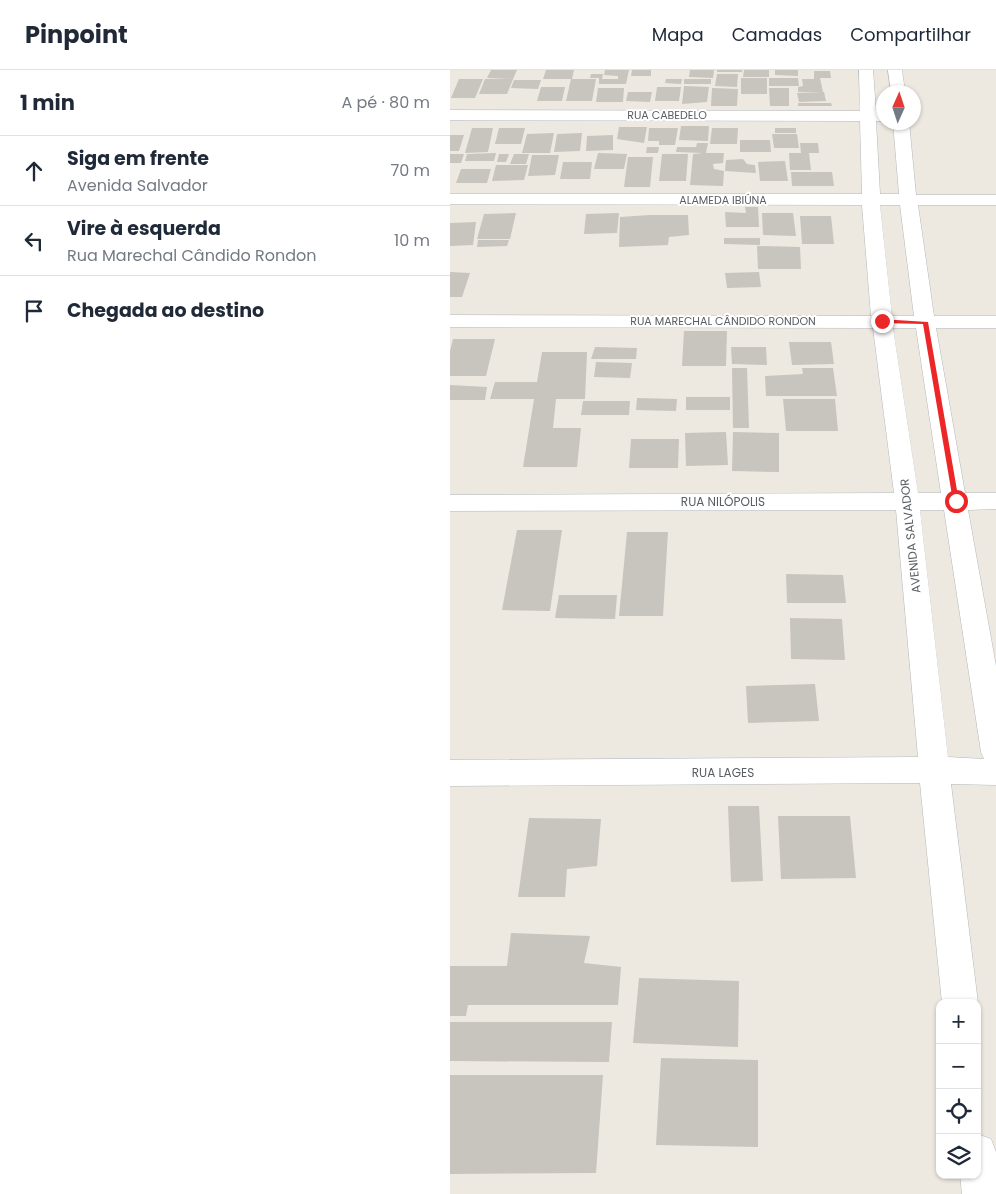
<!DOCTYPE html>
<html lang="pt">
<head>
<meta charset="utf-8">
<style>
	:root { --surface:#fff; --page:#f6f6f7; --text:#1f2937; --muted:#747a83; --line:#e0e1e3 }
	body { margin:0; font-family:Poppins,sans-serif; background:var(--page); color:var(--text) }
	.controls { position:absolute; right:15px; bottom:15px; display:grid; overflow:hidden; border-radius:10px; box-shadow:0 1px 4px #0004 }
	.controls button { width:45px; height:45px; display:grid; place-items:center; padding:0; border:0; border-bottom:1px solid var(--line); background:var(--surface); color:var(--text); font:25px sans-serif }
	.compass { position:absolute; left:426px; top:15px; width:45px; height:45px; border-radius:50%; background:var(--surface); box-shadow:0 1px 4px #0004; rotate:3deg }
	.stop { position:absolute; width:15px; height:15px; margin:-11px; border:4px solid #ec2728; border-radius:50%; background:#fff }
	.stop.end { background:#ec2728; border-color:#fff; box-shadow:0 1px 5px #0008 }
	.list { margin:0; padding:0; list-style:none }
	h2 { display:flex; justify-content:space-between; align-items:center; height:65px; margin:0; padding:0 20px; font-size:21px }
	h2 small { font-size:16px; font-weight:400; color:var(--muted) }
	.list li { display:grid; grid-template-columns:32px 1fr auto; gap:15px; align-items:center; box-sizing:border-box; height:70px; padding:0 20px; border-top:1px solid var(--line) }
	.list b { display:block; font-size:19px; white-space:nowrap }
	.list p { margin:0; font-size:16px; white-space:nowrap; color:var(--muted) }
	.list em { font-size:16px; font-style:normal; color:var(--muted) }
	.icon { flex:none; width:28px; height:28px; fill:none; stroke:currentColor; stroke-width:2; stroke-linecap:round; stroke-linejoin:round }
	.map { position:relative; flex:none; width:546px; height:1124px; overflow:hidden }
	header { display:flex; align-items:center; gap:30px; box-sizing:border-box; height:70px; padding:0 25px; background:var(--surface); border-bottom:1px solid var(--line) }
	header strong { font-size:24px }
	nav { display:flex; gap:28px; margin-inline-start:auto; font-size:18px }
	main { display:flex }
	aside { flex:1; background:var(--surface) }
	.map>svg:first-child { display:block }
	.building { fill:#c8c4be }
	.lines { fill:none; stroke-linecap:round; stroke-linejoin:round }
	.minor-casing { stroke:#b4b8bc; stroke-width:1 }
	.minor { fill:#fff; fill-rule:evenodd }
	.route { fill:#ec2728 }
	.labels { text-anchor:middle; dominant-baseline:central; stroke-width:4; stroke-linejoin:round; paint-order:stroke }
	.far-street-label { font-size:11px; fill:#595e62; stroke:#fff }
	.street-label { font-size:12px; fill:#595e62; stroke:#fff }
</style>
</head>
<body>
<header>
<strong>Pinpoint</strong>
<nav><a>Mapa</a><a>Camadas</a><a>Compartilhar</a></nav>
</header>
<main>
<aside>
<h2>1 min<small>A pé · 80 m</small></h2>
<ul class="list">
<li><svg class="icon" aria-label="ahead" viewBox="0 0 24 24"><path d="M12 20V5M6 11l6-6 6 6"/></svg><div><b>Siga em frente</b><p>Avenida Salvador</p></div><em>70 m</em></li>
<li><svg class="icon" aria-label="left" viewBox="0 0 24 24"><path d="M17 20v-9H6M10 6l-5 5 5 5"/></svg><div><b>Vire à esquerda</b><p>Rua Marechal Cândido Rondon</p></div><em>10 m</em></li>
<li><svg class="icon" aria-label="arrive" viewBox="0 0 24 24"><path d="M6 21V4h12l-3 4 3 4H6"/></svg><div><b>Chegada ao destino</b></div></li>
</ul>
</aside>
<div class="map">
<svg width="546" height="1124" viewBox="0 0 546 1124">
	<rect width="100%" height="100%" fill="#ede9e1"/>
	<path class="building" d="M 41,0 L 67,0 L 63,9 L 37,8 Z
		M 96,0 L 124,0 L 122,9 L 93,9 Z
		M 155,0 L 179,0 L 176,14 L 149,14 L 149,8 L 140,8 L 141,4 L 153,4 L 152,9 L 168,9 L 168,6 L 154,5 Z
		M 182,0 L 201,0 L 201,6 L 181,6 Z
		M 240,0 L 264,0 L 263,8 L 239,7 Z
		M 267,0 L 292,0 L 292,2 L 267,2 Z
		M 294,0 L 319,0 L 319,7 L 293,7 Z
		M 325,0 L 348,0 L 348,6 L 325,5 Z
		M 364,1 L 380,1 L 381,8 L 370,8 L 373,22 L 348,22 L 348,17 L 353,16 L 352,9 L 364,9 Z
		M 267,4 L 288,4 L 287,17 L 265,16 Z
		M 291,8 L 317,8 L 317,24 L 291,24 Z
		M 319,8 L 348,8 L 349,16 L 319,16 Z
		M 9,9 L 33,9 L 25,28 L 1,28 Z
		M 35,9 L 63,9 L 57,24 L 29,24 Z
		M 121,9 L 146,9 L 142,31 L 116,31 Z
		M 216,9 L 232,9 L 231,14 L 215,13 Z
		M 234,9 L 261,9 L 261,14 L 234,14 Z
		M 64,10 L 91,10 L 88,19 L 61,18 Z
		M 234,16 L 259,17 L 257,32 L 232,34 Z
		M 91,17 L 115,17 L 112,31 L 87,31 Z
		M 207,17 L 231,17 L 229,31 L 205,31 Z
		M 148,18 L 174,18 L 173,32 L 146,32 Z
		M 262,18 L 288,19 L 287,36 L 261,36 Z
		M 319,18 L 339,18 L 339,36 L 320,36 Z
		M 178,22 L 202,22 L 200,32 L 176,31 Z
		M 374,22 L 376,31 L 349,32 L 347,23 Z
		M 348,33 L 381,33 L 382,36 L 348,36 Z
		M 231,56 L 259,56 L 258,71 L 229,70 Z
		M 169,57 L 197,57 L 194,73 L 167,69 Z
		M 22,58 L 43,58 L 38,82 L 15,83 Z
		M 49,58 L 75,58 L 71,74 L 45,74 Z
		M 199,58 L 228,58 L 225,75 L 209,75 L 209,71 L 198,71 Z
		M 262,58 L 288,58 L 287,74 L 260,74 Z
		M 325,58 L 346,58 L 346,63 L 325,63 Z
		M 104,63 L 100,83 L 72,83 L 77,64 Z
		M 132,63 L 130,81 L 104,82 L 107,64 Z
		M 322,64 L 347,64 L 349,78 L 324,78 Z
		M 0,65 L 14,65 L 9,81 L 0,81 Z
		M 163,65 L 163,80 L 136,81 L 137,66 Z
		M 290,70 L 320,70 L 321,82 L 290,82 Z
		M 247,73 L 258,73 L 256,83 L 274,83 L 273,93 L 263,94 L 264,99 L 274,101 L 273,116 L 240,115 L 243,84 L 253,83 L 226,82 L 227,77 L 246,77 Z
		M 350,73 L 368,73 L 369,83 L 351,83 Z
		M 197,77 L 209,77 L 208,83 L 196,83 Z
		M 46,83 L 44,91 L 15,91 L 17,84 Z
		M 148,83 L 177,84 L 174,99 L 144,99 Z
		M 339,83 L 359,83 L 361,100 L 340,100 Z
		M 0,84 L 14,84 L 11,93 L 0,93 Z
		M 49,84 L 59,84 L 56,92 L 47,92 Z
		M 64,84 L 79,84 L 76,94 L 60,94 Z
		M 212,84 L 238,84 L 236,111 L 209,111 Z
		M 82,85 L 109,85 L 105,105 L 78,106 Z
		M 178,87 L 203,87 L 200,117 L 174,117 Z
		M 293,89 L 297,94 L 305,95 L 306,103 L 275,101 L 276,90 Z
		M 335,91 L 338,111 L 310,111 L 308,92 Z
		M 113,92 L 142,92 L 140,109 L 110,109 Z
		M 46,95 L 78,95 L 74,110 L 42,111 Z
		M 11,99 L 41,99 L 37,113 L 6,113 Z
		M 341,102 L 382,102 L 384,116 L 342,116 Z
		M 295,137 L 308,137 L 309,157 L 276,157 L 275,142 L 296,143 Z
		M 66,143 L 60,169 L 27,169 L 34,144 Z
		M 169,143 L 167,163 L 134,164 L 136,144 Z
		M 312,143 L 343,143 L 346,166 L 313,165 Z
		M 200,145 L 238,145 L 239,165 L 219,167 L 218,175 L 169,177 L 170,147 Z
		M 350,146 L 381,146 L 384,174 L 352,174 Z
		M 26,152 L 23,175 L 0,176 L 0,153 Z
		M 274,168 L 310,168 L 310,175 L 274,174 Z
		M 28,170 L 59,170 L 57,176 L 27,177 Z
		M 307,176 L 350,177 L 351,199 L 308,199 Z
		M 0,202 L 20,203 L 12,227 L 0,227 Z
		M 309,202 L 311,217 L 277,218 L 275,203 Z
		M 234,261 L 277,261 L 276,296 L 232,296 Z
		M 3,269 L 45,269 L 36,306 L 0,306 L 0,281 Z
		M 339,272 L 381,272 L 384,294 L 342,295 Z
		M 145,277 L 187,278 L 186,289 L 141,289 Z
		M 281,277 L 316,277 L 317,295 L 282,294 Z
		M 92,282 L 137,282 L 135,329 L 106,329 L 103,358 L 131,358 L 127,397 L 73,397 L 84,329 L 40,329 L 45,312 L 87,312 Z
		M 146,292 L 182,293 L 180,308 L 144,307 Z
		M 282,298 L 297,298 L 299,358 L 283,358 Z
		M 352,298 L 383,298 L 387,326 L 316,326 L 315,306 L 353,304 Z
		M 0,315 L 37,317 L 35,330 L 0,330 Z
		M 236,327 L 280,327 L 280,340 L 236,340 Z
		M 187,328 L 227,329 L 226,341 L 186,340 Z
		M 333,329 L 385,329 L 388,361 L 336,361 Z
		M 133,331 L 180,331 L 179,345 L 131,345 Z
		M 276,362 L 278,395 L 236,396 L 235,363 Z
		M 283,362 L 329,363 L 329,402 L 282,401 Z
		M 181,369 L 229,369 L 228,398 L 179,398 Z
		M 67,460 L 112,460 L 100,541 L 52,540 Z
		M 177,462 L 218,462 L 213,546 L 169,546 Z
		M 336,504 L 393,505 L 396,533 L 337,533 Z
		M 109,525 L 167,525 L 165,549 L 105,548 Z
		M 340,548 L 392,549 L 395,590 L 341,589 Z
		M 365,614 L 369,651 L 298,653 L 296,616 Z
		M 278,736 L 309,736 L 313,811 L 281,812 Z
		M 328,746 L 400,746 L 406,808 L 331,809 Z
		M 79,748 L 151,749 L 147,796 L 117,799 L 115,827 L 68,827 Z
		M 61,863 L 140,866 L 134,893 L 171,897 L 168,935 L 18,935 L 16,946 L 0,946 L 0,896 L 57,896 Z
		M 189,908 L 289,911 L 288,977 L 183,973 Z
		M 0,952 L 162,952 L 159,992 L 0,991 Z
		M 211,988 L 308,990 L 308,1077 L 206,1075 Z
		M 0,1005 L 153,1005 L 146,1103 L 0,1104 Z"/>
	<g class="lines">
		<defs>
			<path id="minor" d="M 409,0 L 423,0 L 426,41 L 433,41 L 433,51 L 426,51 L 430,124 L 449,124 L 443,52 L 459,52 L 466,125 L 546,125 L 546,135 L 468,135 L 484,246 L 546,246 L 546,258 L 486,258 L 515,423 L 546,423 L 546,439 L 518,440 L 546,596 L 546,715 L 501,714 L 528,933 L 527,935 L 527,933 L 492,933 L 470,713 L 0,716 L 0,690 L 468,687 L 446,440 L 0,441 L 0,425 L 444,423 L 423,258 L 0,257 L 0,245 L 421,246 L 412,135 L 0,134 L 0,124 L 412,124 L 410,51 L 0,50 L 0,40 L 410,41 ZM 430,135 L 450,135 L 464,246 L 442,246 ZM 443,258 L 466,258 L 491,423 L 468,423 ZM 470,440 L 494,440 L 531,682 L 534,689 L 498,687 Z
				M 438,0 L 452,0 L 455,22 L 441,22 Z
				M 527,1064 L 541,1069 L 546,1082 L 546,1124 L 512,1124 L 510,1105 L 527,1105 Z"/>
		</defs>
		<use href="#minor" class="minor-casing"/>
		<use href="#minor" class="minor"/>
	</g>
	<path class="route" d="M 430,249 L 478,252 L 509,432 L 503,431 L 473,254 L 432,253 Z"/>
	<g class="labels">
		<g class="far-street-label">
			<text x="217" y="45">RUA CABEDELO</text>
			<text x="273" y="130">ALAMEDA IBIÚNA</text>
			<text x="273" y="251">RUA MARECHAL CÂNDIDO RONDON</text>
		</g>
		<g class="street-label">
			<text x="273" y="431">RUA NILÓPOLIS</text>
			<text transform="translate(460 466) rotate(-96)">AVENIDA SALVADOR</text>
			<text x="273" y="702">RUA LAGES</text>
		</g>
	</g>
</svg>
<div class="controls">
<button>+</button>
<button>−</button>
<button><svg class="icon" aria-label="locate" viewBox="0 0 24 24"><circle cx="12" cy="12" r="6"/><path d="M12 2v4M12 18v4M2 12h4M18 12h4"/></svg></button>
<button><svg class="icon" aria-label="layers" viewBox="0 0 24 24"><path d="M12 4l9 5-9 5-9-5zM3 14l9 5 9-5"/></svg></button>
</div>
<svg class="compass" viewBox="-18 -18 36 36"><path d="M0-13l5 13h-10z" fill="#e53935"/><path d="M0 13l5-13h-10z" fill="#747a83"/></svg>
<div class="stop" style="left:506px;top:431px"></div>
<div class="stop end" style="left:432px;top:251px"></div>
</div>
</main>
</body>
</html>
